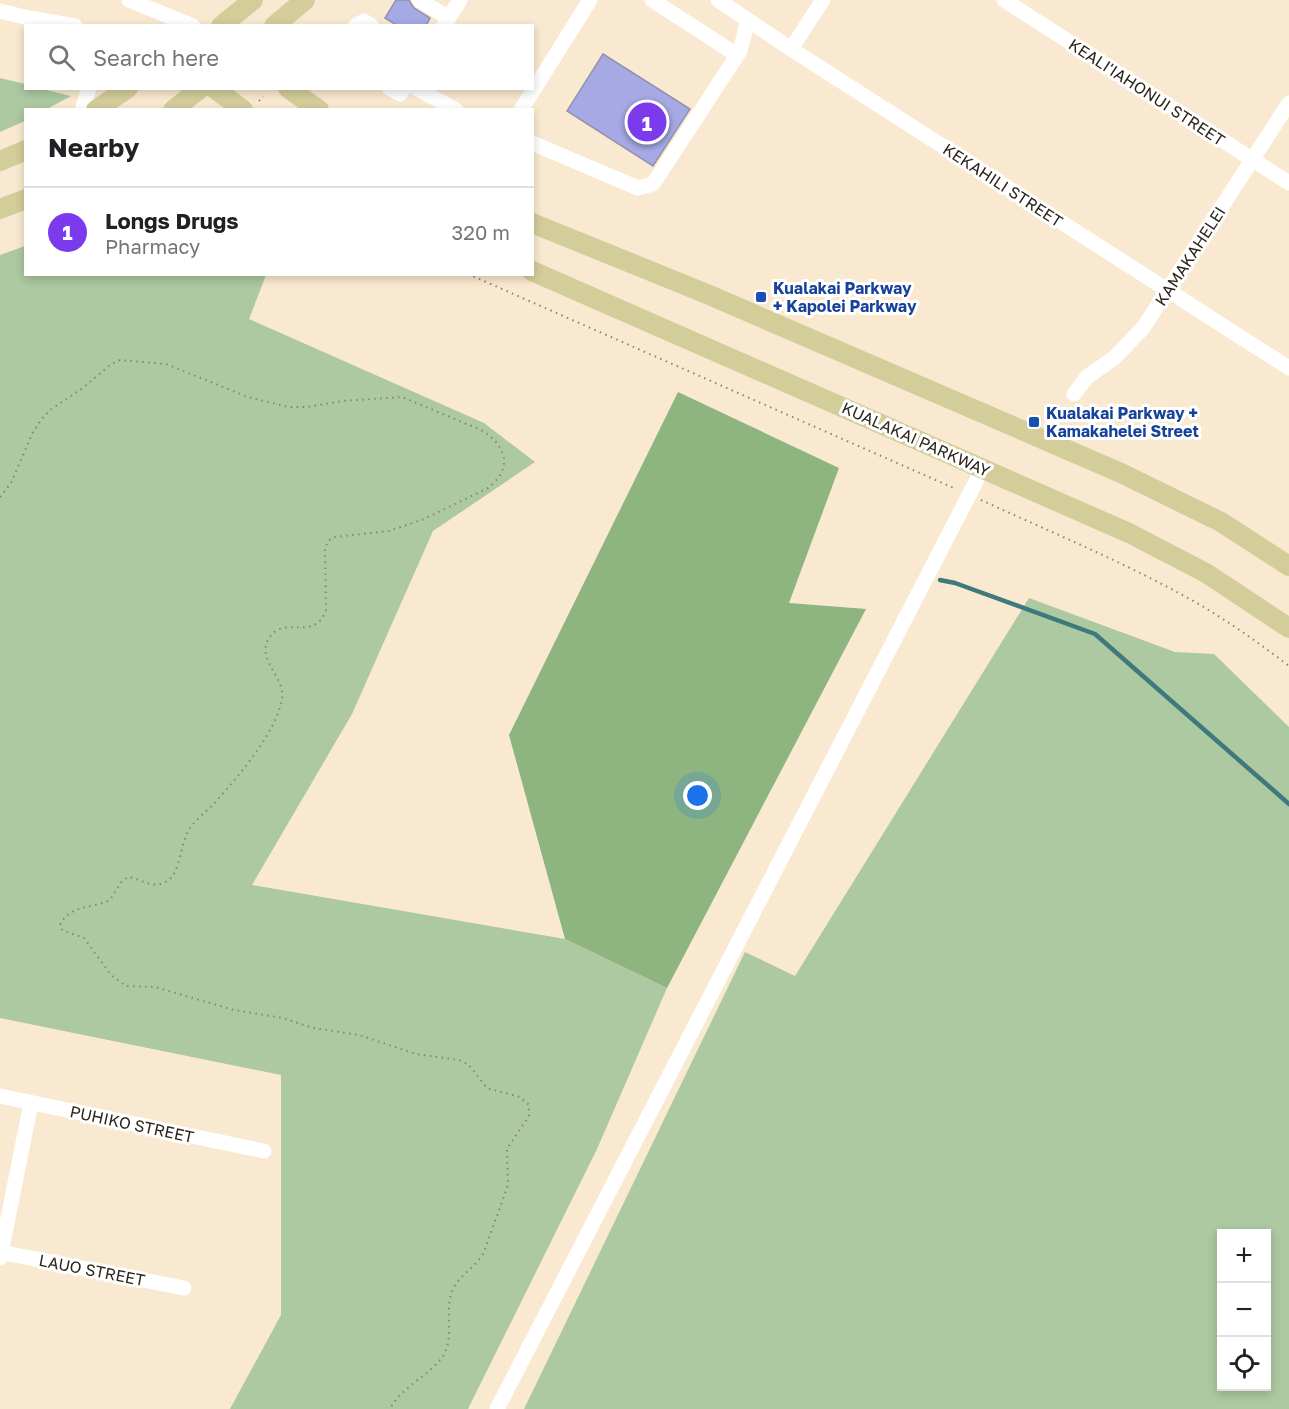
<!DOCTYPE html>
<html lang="en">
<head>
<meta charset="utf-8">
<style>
	:root { --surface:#fff; --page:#f6f6f6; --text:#202124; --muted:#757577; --line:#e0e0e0; --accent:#7c3aed }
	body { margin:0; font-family:"Golos Text",sans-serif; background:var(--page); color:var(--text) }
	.controls { position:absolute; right:18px; bottom:18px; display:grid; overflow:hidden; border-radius:0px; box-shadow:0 3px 9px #0003 }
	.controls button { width:54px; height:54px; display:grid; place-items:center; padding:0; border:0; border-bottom:2px solid var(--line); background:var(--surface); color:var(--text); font:30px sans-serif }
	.you { position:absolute; left:698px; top:796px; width:21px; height:21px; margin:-15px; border:4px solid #fff; border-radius:50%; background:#1a73e8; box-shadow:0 0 0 9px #1a73e833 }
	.badge { display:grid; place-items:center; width:39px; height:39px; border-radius:50%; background:var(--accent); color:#fff; font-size:20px; font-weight:700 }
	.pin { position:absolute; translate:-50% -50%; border:3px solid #fff; box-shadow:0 2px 6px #0006 }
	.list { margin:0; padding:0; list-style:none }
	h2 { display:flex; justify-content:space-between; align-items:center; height:78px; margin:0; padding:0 24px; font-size:26px }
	h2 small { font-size:20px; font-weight:400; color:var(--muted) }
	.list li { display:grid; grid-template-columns:39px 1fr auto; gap:18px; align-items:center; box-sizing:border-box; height:90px; padding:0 24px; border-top:2px solid var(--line) }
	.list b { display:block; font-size:22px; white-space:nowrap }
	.list p { margin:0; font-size:20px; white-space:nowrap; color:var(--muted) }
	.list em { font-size:20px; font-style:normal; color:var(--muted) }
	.icon { flex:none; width:33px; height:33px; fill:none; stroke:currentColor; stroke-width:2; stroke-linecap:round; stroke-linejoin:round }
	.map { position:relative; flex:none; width:1289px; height:1409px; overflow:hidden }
	.search { position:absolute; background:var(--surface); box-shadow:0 3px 9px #0003; left:24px; top:24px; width:510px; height:66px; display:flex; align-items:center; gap:15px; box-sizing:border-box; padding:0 21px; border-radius:0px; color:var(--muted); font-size:22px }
	.panel { position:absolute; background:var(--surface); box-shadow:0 3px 9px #0003; left:24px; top:108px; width:510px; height:168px; border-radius:0px }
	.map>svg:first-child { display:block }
	.green { fill:#acc9a1; fill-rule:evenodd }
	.forest { fill:#8eb480 }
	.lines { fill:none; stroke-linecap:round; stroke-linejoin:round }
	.stream { stroke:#3e797c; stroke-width:4.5 }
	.building { fill:#a6a9e4; stroke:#9193ad; stroke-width:1.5 }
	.path { stroke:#8d8372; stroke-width:2; stroke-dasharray:1.5 4.5; stroke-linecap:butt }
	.minor { stroke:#fff; stroke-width:15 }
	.major { stroke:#d3cd9a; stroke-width:20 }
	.transit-dot { fill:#1a4fb4; stroke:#fff; stroke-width:2 }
	.labels { text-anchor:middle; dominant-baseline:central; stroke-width:6; stroke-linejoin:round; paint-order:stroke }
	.street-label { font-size:16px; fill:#2d271d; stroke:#fff }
	.transit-label { font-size:16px; font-weight:bold; fill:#164399; stroke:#fff; text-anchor:start }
</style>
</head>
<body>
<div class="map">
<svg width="1289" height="1409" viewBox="0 0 1289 1409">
	<rect width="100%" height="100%" fill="#f9e9d0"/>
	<path class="green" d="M 0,78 L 25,84 L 26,88 L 42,89 L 71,96 L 47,109 L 26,110 L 25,121 L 0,132 Z
		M 25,246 L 26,274 L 266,275 L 249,319 L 484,423 L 535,462 L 433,531 L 352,714 L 252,885 L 565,939 L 667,988 L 597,1149 L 468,1409 L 230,1409 L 281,1315 L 281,1075 L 0,1018 L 0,255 Z
		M 1029,598 L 1175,652 L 1214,654 L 1289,727 L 1289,1409 L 524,1409 L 745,952 L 795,976 ZM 1222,1234 L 1266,1234 L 1266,1386 L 1222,1386 Z"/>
	<path class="forest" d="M 678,392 L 839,468 L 789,603 L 866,609 L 667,988 L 565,939 L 509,735 Z"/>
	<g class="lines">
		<path class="stream" d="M 940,580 L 955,583 L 1095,634 L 1289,804"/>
	</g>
	<path class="building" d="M 396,0 L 409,0 L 414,8 L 430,18 L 426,26 L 398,26 L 385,18 Z
		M 603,54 L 690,109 L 653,166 L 567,111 Z"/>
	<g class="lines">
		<path class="path" d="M 259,101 L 263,96
			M 468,274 L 956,489
			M 0,497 L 11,483 L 33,432 L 41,420 L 50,410 L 83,388 L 110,365 L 120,360 L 166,364 L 248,397 L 288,407 L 307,407 L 342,401 L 402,397 L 481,430 C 506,445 514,468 488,488 L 424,519 L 389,531 L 334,537 L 328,541 L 325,549 L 326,610 C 314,644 283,612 268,640 C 257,661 286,678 282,699 C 276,732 241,773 219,798 C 210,809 198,817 190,828 C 180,842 181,873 167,881 C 153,890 142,879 128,877 L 122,881 L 110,900 C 92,909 70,904 60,925 L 62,930 L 84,938 L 111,975 L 126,986 L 155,987 L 234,1010 L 283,1018 L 313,1028 L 359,1035 L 416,1054 L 459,1060 L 468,1064 L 487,1088 L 520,1097 L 529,1105 L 529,1116 L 507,1149 L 508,1185 L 484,1252 C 476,1268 458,1275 452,1292 C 444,1312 455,1337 443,1356 C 428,1377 402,1386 390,1409
			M 981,500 C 1053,533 1126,563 1195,602 C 1228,621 1259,643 1289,666"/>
		<path class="minor" d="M 129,0 L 193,26
			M 419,0 L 449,18
			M 652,0 L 737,55
			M 718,0 L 791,49 L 1289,368
			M 1004,0 L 1289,183
			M 0,11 L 29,18 L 75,26
			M 444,25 L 460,0
			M 355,26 L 364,21 L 372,26
			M 791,49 L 823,0
			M 389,88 L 400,94 L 404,88
			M 416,88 L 456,110
			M 82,110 L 89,88
			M 521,110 L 590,0
			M 532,143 L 638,188 L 653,184 L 740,51 L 748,20
			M 1074,394 L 1087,377 L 1114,358 L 1143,328 L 1289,103
			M 0,1096 L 264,1151
			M 0,1252 L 184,1288
			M 0,1258 L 31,1103
			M 497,1409 L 983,468"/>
		<path class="major" d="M 221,26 L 253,0
			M 274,26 L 305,0
			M 214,88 L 243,110
			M 288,88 L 319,110
			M 96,110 L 128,88
			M 173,110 L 201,88
			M 0,161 L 26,150
			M 0,209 L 26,199
			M 532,223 L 707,294 L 1121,473 L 1221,522 L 1289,566
			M 532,271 L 1129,533 L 1206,573 L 1289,628"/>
	</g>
	<g class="transit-dot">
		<rect x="755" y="291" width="12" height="12" rx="3"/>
		<rect x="1028" y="416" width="12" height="12" rx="3"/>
	</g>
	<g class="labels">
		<g class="street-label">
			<text transform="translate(1147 92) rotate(33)">KEALI'IAHONUI STREET</text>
			<text transform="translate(1003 185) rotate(33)">KEKAHILI STREET</text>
			<text transform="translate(1190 256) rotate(-57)">KAMAKAHELEI</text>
			<text transform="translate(916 439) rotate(24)">KUALAKAI PARKWAY</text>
			<text transform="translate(132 1124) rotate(12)">PUHIKO STREET</text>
			<text transform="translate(92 1270) rotate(11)">LAUO STREET</text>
		</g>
		<g class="transit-label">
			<text x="773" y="288">Kualakai Parkway<tspan x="773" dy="18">+ Kapolei Parkway</tspan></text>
			<text x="1046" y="413">Kualakai Parkway +<tspan x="1046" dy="18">Kamakahelei Street</tspan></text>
		</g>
	</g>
</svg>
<div class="controls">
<button>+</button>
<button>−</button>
<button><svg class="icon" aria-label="locate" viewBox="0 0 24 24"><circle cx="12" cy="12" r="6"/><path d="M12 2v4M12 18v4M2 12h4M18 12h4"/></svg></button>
</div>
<div class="you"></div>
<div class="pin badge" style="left:647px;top:122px">1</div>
<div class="search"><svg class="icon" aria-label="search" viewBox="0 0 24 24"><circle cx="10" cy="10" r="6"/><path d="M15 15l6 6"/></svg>Search here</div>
<section class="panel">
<h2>Nearby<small></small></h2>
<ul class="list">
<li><span class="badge">1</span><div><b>Longs Drugs</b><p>Pharmacy</p></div><em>320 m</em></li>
</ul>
</section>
</div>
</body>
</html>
